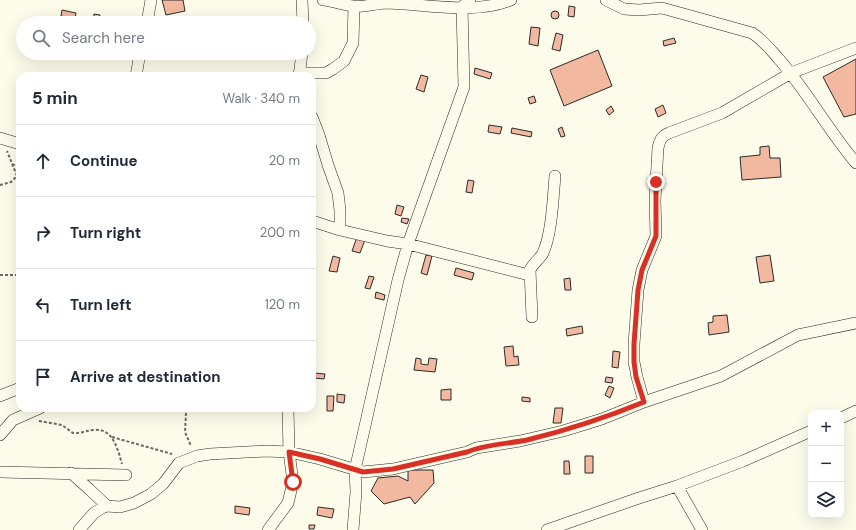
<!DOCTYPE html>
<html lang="en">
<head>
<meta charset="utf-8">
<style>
	:root { --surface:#fff; --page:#f6f6f7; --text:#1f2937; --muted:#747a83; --line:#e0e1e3 }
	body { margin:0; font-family:"DM Sans",sans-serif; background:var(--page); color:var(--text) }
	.controls { position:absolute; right:12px; bottom:12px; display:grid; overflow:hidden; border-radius:8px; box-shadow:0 4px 16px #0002 }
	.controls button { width:36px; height:36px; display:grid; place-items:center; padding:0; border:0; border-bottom:1px solid var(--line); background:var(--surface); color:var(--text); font:20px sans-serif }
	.stop { position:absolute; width:12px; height:12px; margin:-9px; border:3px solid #d93025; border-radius:50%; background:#fff }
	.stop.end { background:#d93025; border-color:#fff; box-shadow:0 1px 4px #0008 }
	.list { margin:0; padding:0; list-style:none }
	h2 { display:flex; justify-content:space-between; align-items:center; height:52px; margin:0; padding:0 16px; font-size:17px }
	h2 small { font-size:13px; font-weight:400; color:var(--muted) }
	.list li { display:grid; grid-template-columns:26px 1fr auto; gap:12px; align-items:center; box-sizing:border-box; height:72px; padding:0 16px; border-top:1px solid var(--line) }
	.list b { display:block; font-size:15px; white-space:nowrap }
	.list em { font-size:13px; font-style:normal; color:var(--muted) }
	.icon { flex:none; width:22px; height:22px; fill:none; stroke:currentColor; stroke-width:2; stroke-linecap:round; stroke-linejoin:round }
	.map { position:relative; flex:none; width:856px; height:530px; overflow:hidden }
	.search { position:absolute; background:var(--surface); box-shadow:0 4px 16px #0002; left:16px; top:16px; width:300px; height:44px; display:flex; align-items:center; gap:10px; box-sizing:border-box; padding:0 14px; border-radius:22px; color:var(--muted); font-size:15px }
	.panel { position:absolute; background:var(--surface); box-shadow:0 4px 16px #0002; left:16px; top:72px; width:300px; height:340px; border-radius:12px }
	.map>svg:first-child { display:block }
	.building { fill:#f2b8a0; stroke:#2b2b2b }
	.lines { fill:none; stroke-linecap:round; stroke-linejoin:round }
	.minor-casing { stroke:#2b2b2b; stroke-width:12 }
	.path { stroke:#6a6964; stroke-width:2; stroke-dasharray:3 2; stroke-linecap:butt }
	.minor { stroke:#fdfbea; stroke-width:11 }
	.route { stroke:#d93025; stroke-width:5 }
</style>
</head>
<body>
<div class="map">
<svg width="856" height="530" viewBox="0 0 856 530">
	<rect width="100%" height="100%" fill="#fdfbea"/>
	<path class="building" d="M 162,0 L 183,0 L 185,11 L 166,15 Z
		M 569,6 L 575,7 L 574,17 L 568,16 Z
		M 62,10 L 76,13 L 75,19 L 61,16 Z
		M551 15a4 4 0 1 1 8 0a4 4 0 1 1-8 0Z
		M 94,14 L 100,15 L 99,23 L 93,23 Z
		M 531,27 L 540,28 L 538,46 L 529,44 Z
		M 556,33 L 563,35 L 560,51 L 552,49 Z
		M 674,38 L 676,43 L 664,46 L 663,41 Z
		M 598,50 L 612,86 L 564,106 L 550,70 Z
		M 856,59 L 856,114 L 844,117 L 823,77 Z
		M 475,68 L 492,73 L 490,79 L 474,74 Z
		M 421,75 L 428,77 L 424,92 L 416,89 Z
		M 534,96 L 536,102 L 530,104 L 528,98 Z
		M 663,105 L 666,113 L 658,117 L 655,109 Z
		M 611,106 L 614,111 L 609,115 L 606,110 Z
		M 489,125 L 502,127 L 500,134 L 488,132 Z
		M 562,127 L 565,136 L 561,137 L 558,129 Z
		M 512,128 L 532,132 L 531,137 L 511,133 Z
		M 769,146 L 770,158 L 780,158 L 781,177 L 742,180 L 740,157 L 760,155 L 760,147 Z
		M 468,180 L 474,181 L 472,193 L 466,192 Z
		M 397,205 L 404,207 L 401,216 L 395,214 Z
		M 402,218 L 409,219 L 407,224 L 401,222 Z
		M 357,237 L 365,240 L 360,253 L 352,251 Z
		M 426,255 L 432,256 L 427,275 L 421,273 Z
		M 770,255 L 774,281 L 760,283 L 756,257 Z
		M 333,256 L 340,258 L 337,272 L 329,271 Z
		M 456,268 L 474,273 L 472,280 L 454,275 Z
		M 369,276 L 374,277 L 370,289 L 365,288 Z
		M 570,278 L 571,290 L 565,290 L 564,279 Z
		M 376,292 L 385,295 L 384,300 L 375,298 Z
		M 727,315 L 729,332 L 709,335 L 708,323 L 713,322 L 713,316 Z
		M 582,326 L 583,333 L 567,336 L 566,329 Z
		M 513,346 L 514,357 L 518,356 L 519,365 L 506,366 L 504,347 Z
		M 613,351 L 620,352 L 618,368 L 612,367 Z
		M 416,358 L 421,359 L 421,364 L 428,365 L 429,358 L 437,359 L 435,372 L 414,370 Z
		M 314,373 L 325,374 L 324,379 L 314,378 Z
		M 606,377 L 613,378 L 612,383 L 605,382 Z
		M 609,386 L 614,388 L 610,398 L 605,395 Z
		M 451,389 L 451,400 L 441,400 L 441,390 Z
		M 337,394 L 345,395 L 344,403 L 337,402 Z
		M 327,396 L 334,396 L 333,411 L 327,411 Z
		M 522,397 L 530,398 L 530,402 L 522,401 Z
		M 555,408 L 563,408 L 561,423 L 553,423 Z
		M 585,456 L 593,456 L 593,473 L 585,473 Z
		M 564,461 L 569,461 L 570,474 L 564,474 Z
		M 408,470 L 433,470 L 434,483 L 415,504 L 410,497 L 384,504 L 371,491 L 378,478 L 398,476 L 408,481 Z
		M 235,506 L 250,508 L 249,515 L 235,513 Z
		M 318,507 L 334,509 L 332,518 L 317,515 Z
		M 309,525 L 315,525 L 314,529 L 309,529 Z"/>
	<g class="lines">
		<defs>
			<path id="minor" d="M 302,0 L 303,23
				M 323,0 C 334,1 343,5 353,6 C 364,8 376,3 386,3 C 425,4 475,15 511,0
				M 606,0 L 624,9 L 639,10 L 662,8 L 752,33 C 762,39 770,49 778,58 C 807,91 828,130 856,163
				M 147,23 L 151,0
				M 299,73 L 326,73 L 333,69 L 344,61 L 353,43 L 354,7
				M 136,76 L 140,53
				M 299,76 L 302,53
				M 312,117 L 319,135 L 328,165 L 338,193 L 340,210 L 340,230
				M 0,138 L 20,144
				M 312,221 L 340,230 L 387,241 L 408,244 L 529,275
				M 532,317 L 530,270 C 533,263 540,259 543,253 C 552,233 553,198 555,176
				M 0,396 L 20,388
				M 644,402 L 637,377 L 634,362 L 634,344 L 638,290 L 642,270 L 656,236 L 655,200 L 658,148 C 660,139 662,136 669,133 L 722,113 L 791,73 L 856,48
				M 841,418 L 856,411
				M 0,435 L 13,420 L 40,408
				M 0,472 L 126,475
				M 71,473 L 89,489 L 107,506
				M 677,486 L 702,530
				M 79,530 L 94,513 L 102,508 L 107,506 L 120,507 L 134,503 L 151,494 L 163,484 L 179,463 L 197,456 L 210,454 L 266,451 L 289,452 L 320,459 L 363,472 L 393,469 L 467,452 L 476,448 L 520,441 L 563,431 L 602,419 L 644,402 L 721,376 L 798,335 L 856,323
				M 268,530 L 288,503 L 293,482 L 289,452 L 288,408
				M 353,530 L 356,492 L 355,470 L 398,280 L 408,244 L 464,87 L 462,7 L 470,0
				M 547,530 L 639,498 L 677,486 L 743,461 L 811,431"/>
		</defs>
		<use href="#minor" class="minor-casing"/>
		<path class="path" d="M 12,164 L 20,168
			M 0,185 L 11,182 L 17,176 L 7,151
			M 0,275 L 20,275
			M 185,408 L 186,413 L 185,432 L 191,446
			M 39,421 L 62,425 L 73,433 C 80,434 87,430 95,430 C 113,428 118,450 122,464
			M 112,437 L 172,454"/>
		<use href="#minor" class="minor"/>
	</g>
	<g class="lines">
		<path class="route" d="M 293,482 L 289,452 L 320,459 L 363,472 L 393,469 L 467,452 C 486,444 507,444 527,440 C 568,430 605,418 644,402 L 636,377 L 634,362 L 634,344 L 638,290 L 642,270 L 656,236 L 656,182"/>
	</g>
</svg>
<div class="controls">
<button>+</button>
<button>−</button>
<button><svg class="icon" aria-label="layers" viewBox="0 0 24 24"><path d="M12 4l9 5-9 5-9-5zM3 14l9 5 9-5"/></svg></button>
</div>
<div class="stop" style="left:293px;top:482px"></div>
<div class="stop end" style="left:656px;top:182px"></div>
<div class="search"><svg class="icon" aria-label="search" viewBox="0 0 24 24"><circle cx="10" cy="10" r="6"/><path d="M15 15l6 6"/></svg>Search here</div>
<section class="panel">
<h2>5 min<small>Walk · 340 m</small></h2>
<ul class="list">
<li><svg class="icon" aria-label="ahead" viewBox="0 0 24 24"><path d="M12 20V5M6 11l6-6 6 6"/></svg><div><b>Continue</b></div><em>20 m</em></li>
<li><svg class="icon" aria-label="right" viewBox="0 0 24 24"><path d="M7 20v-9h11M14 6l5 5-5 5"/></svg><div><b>Turn right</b></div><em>200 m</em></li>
<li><svg class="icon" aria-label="left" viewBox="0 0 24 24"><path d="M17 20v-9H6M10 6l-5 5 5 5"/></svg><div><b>Turn left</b></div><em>120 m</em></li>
<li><svg class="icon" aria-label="arrive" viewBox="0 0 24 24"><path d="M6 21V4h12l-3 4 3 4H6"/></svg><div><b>Arrive at destination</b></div></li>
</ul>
</section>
</div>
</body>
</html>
